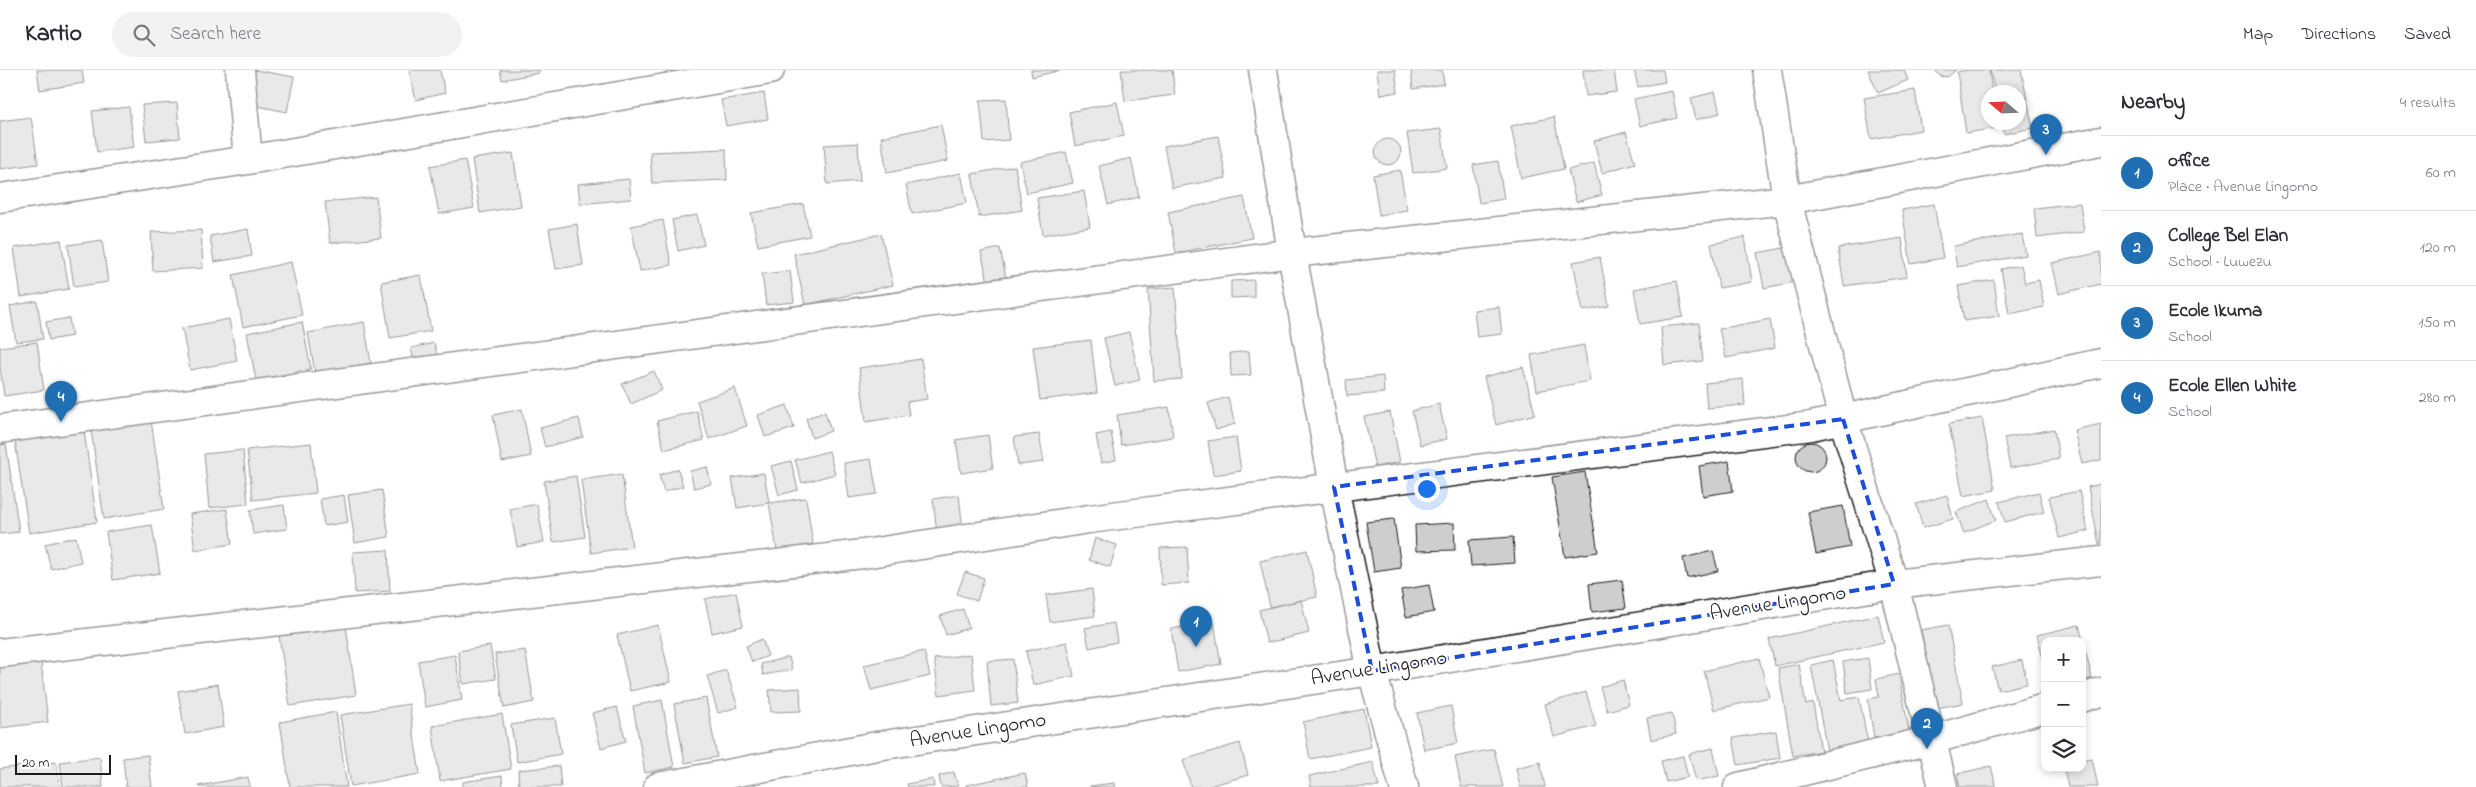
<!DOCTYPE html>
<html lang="en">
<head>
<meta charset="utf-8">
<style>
	:root { --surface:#fff; --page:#f2f2f3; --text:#2b2b33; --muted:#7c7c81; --line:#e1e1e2; --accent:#1f6fb2 }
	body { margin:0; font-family:"Indie Flower",sans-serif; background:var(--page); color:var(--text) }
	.controls { position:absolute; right:15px; bottom:15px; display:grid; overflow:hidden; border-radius:10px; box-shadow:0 2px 8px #0003 }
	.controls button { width:45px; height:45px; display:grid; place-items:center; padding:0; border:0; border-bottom:1px solid var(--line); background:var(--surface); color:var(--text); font:25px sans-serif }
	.compass { position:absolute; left:1981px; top:15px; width:45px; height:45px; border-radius:50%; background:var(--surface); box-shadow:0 2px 8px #0003; rotate:289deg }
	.scale { position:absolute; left:15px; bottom:12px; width:96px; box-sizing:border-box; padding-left:5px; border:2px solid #1c1c1c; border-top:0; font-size:14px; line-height:18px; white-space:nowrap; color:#1c1c1c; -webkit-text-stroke:4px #fff; paint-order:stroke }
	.you { position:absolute; left:1426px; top:418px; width:18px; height:18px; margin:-12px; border:4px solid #fff; border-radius:50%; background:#1a73e8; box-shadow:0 0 0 8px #1a73e833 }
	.badge { display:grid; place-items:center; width:32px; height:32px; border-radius:50%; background:var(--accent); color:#fff; font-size:16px; font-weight:700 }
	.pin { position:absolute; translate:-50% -41px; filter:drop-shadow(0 1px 2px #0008) }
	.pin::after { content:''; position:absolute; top:26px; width:18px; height:15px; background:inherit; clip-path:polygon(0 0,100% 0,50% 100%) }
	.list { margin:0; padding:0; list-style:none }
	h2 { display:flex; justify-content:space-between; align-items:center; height:65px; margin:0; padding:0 20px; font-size:21px }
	h2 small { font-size:16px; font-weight:400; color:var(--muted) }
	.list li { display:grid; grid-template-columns:32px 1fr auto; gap:15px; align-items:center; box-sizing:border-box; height:75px; padding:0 20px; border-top:1px solid var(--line) }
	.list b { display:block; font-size:19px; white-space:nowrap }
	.list p { margin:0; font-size:16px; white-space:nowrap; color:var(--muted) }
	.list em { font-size:16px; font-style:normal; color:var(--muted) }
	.icon { flex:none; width:28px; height:28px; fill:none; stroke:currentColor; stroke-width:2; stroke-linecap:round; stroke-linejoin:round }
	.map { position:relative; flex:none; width:2101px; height:717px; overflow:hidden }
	header { display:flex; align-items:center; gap:30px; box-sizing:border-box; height:70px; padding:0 25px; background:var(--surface); border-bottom:1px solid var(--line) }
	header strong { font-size:24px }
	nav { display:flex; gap:28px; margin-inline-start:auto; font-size:18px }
	.search { width:350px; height:45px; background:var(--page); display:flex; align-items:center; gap:12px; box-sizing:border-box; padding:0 18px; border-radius:28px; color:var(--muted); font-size:19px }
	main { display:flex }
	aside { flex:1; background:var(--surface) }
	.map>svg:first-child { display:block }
	.building { fill:#cecece; stroke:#1c1c1c }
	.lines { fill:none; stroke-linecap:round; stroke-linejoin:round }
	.minor-casing { stroke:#1c1c1c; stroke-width:31 }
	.minor { stroke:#fff; stroke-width:28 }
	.marked { fill:none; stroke:#1d4ed8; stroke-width:4; stroke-dasharray:10 6; stroke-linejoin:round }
	.labels { text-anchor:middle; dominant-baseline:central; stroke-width:4; stroke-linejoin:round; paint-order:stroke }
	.street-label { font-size:21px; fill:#1c1c1c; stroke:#fff }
</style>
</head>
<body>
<header>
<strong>Kartio</strong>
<div class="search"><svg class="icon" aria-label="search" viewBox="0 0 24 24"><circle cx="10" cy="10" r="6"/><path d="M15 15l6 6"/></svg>Search here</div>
<nav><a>Map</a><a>Directions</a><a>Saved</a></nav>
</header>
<main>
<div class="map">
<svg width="2101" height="717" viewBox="0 0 2101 717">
	<rect width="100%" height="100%" fill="#fff"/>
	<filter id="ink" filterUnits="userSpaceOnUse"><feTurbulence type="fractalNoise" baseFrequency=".02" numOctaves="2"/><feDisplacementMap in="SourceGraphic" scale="10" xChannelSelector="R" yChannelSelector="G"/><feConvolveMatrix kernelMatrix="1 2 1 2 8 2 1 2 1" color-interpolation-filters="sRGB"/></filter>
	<g filter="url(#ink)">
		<path class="building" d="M 37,0 L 82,0 L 84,13 L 40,20 Z
			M 255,0 L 294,7 L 287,42 L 248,34 Z
			M 409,0 L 440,0 L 445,23 L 416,30 Z
			M 500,0 L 539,0 L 539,3 L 502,10 Z
			M 1031,0 L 1062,0 L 1032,7 Z
			M 1121,0 L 1172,0 L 1175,25 L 1125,31 Z
			M 1377,0 L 1395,0 L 1398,22 L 1380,25 Z
			M 1411,0 L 1442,0 L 1444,14 L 1413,19 Z
			M 1583,0 L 1614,0 L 1617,22 L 1586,26 Z
			M 1634,0 L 1663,0 L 1665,12 L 1638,17 Z
			M 1868,0 L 1904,0 L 1908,10 L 1878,23 Z
			M 1935,0 L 1956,0 L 1949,6 L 1945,7 L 1940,6 Z
			M 1968,0 L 1989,0 L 1992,22 L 1988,22 L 1988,52 L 1997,52 L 1998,58 L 1966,63 L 1957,2 Z
			M 1990,0 L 2021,0 L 2033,58 L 2004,64 L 2001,52 L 2018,52 L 2018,22 L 1995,22 Z
			M 1915,20 L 1921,60 L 1871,69 L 1864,28 Z
			M 1672,21 L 1677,48 L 1640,56 L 1634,29 Z
			M 1715,22 L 1720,43 L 1696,50 L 1691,28 Z
			M 764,23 L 768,49 L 726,56 L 721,30 Z
			M 1006,29 L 1009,70 L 984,72 L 980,30 Z
			M 1117,32 L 1124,66 L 1075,76 L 1069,42 Z
			M 177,33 L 180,68 L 146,71 L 142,35 Z
			M 129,37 L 134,77 L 97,82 L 92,41 Z
			M 31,47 L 38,94 L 0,99 L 0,51 Z
			M 1554,47 L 1564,99 L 1521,108 L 1511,56 Z
			M 941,55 L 948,91 L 887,103 L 881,67 Z
			M 1441,59 L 1447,98 L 1413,103 L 1407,63 Z
			M 1626,62 L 1635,93 L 1602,103 L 1594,71 Z
			M 1218,66 L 1226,108 L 1172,118 L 1164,76 Z
			M1375 82a13 13 0 1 1 26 0a13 13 0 1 1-26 0Z
			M 858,73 L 860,111 L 827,114 L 824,75 Z
			M 726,79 L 727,110 L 652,113 L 650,82 Z
			M 1066,82 L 1073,113 L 1027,123 L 1020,92 Z
			M 513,83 L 521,136 L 480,143 L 472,89 Z
			M 1131,88 L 1139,127 L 1108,135 L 1099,96 Z
			M 465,90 L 474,138 L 439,144 L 430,96 Z
			M 1498,91 L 1504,129 L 1479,133 L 1473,95 Z
			M 1594,93 L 1602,125 L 1576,132 L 1568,100 Z
			M 1015,96 L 1022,140 L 979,147 L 972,104 Z
			M 1400,100 L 1407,140 L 1379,145 L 1373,105 Z
			M 961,103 L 967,133 L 912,144 L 906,115 Z
			M 629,109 L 631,129 L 580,134 L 578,114 Z
			M 1084,121 L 1090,157 L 1043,165 L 1037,128 Z
			M 376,127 L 381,168 L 330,173 L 325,132 Z
			M 1244,127 L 1252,168 L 1176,183 L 1168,142 Z
			M 2080,133 L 2084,162 L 2037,168 L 2034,138 Z
			M 803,134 L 810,166 L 758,176 L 751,143 Z
			M 1934,134 L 1943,188 L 1911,194 L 1902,140 Z
			M 697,145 L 704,175 L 678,181 L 672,150 Z
			M 663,150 L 671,195 L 640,201 L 631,156 Z
			M 577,154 L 583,195 L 556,199 L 549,159 Z
			M 248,159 L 252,186 L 214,192 L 210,166 Z
			M 201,160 L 203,198 L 153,201 L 151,162 Z
			M 881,164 L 893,215 L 805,235 L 794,184 Z
			M 2022,164 L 2026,185 L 1957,197 L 1953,176 Z
			M 1745,167 L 1752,212 L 1719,218 L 1711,174 Z
			M 1902,168 L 1907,207 L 1844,216 L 1838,178 Z
			M 61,170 L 69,219 L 21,227 L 14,178 Z
			M 102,170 L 108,212 L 74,217 L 68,175 Z
			M 1789,177 L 1795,212 L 1764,218 L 1757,183 Z
			M 1000,178 L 1006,208 L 988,212 L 981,182 Z
			M 2101,182 L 2101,214 L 2059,224 L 2052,193 Z
			M 1600,187 L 1609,236 L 1583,241 L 1573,192 Z
			M 291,192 L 302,245 L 243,257 L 233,205 Z
			M 2021,195 L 2025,213 L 2039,210 L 2044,237 L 2009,244 L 2001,199 Z
			M 790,201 L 794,232 L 766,235 L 762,204 Z
			M 421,205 L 431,261 L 390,268 L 381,212 Z
			M 1254,210 L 1254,227 L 1231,228 L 1231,211 Z
			M 1994,210 L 1999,246 L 1964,251 L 1958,216 Z
			M 1677,211 L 1683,247 L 1640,254 L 1634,219 Z
			M 1175,217 L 1182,309 L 1154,311 L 1148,219 Z
			M 37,231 L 43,269 L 16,272 L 10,236 Z
			M 1499,237 L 1502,264 L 1477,267 L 1474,240 Z
			M 69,248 L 72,266 L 49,270 L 46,252 Z
			M 229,249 L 237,291 L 190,300 L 182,258 Z
			M 1770,249 L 1775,278 L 1726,288 L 1719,259 Z
			M 302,252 L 311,299 L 256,310 L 247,263 Z
			M 364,252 L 371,293 L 315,303 L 308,263 Z
			M 1699,253 L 1703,291 L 1664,295 L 1661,257 Z
			M 1129,262 L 1140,310 L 1115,316 L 1104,268 Z
			M 1091,270 L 1097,323 L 1040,330 L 1033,277 Z
			M 37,272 L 44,320 L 4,326 L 0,297 L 0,277 Z
			M 434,273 L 438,289 L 415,295 L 411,278 Z
			M 1584,275 L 1590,311 L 1537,321 L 1531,285 Z
			M 1249,281 L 1251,305 L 1231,306 L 1230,283 Z
			M 921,289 L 927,329 L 907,332 L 909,345 L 866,352 L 859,298 Z
			M 1523,297 L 1535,344 L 1496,355 L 1484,307 Z
			M 654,301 L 662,320 L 631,334 L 622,314 Z
			M 1383,306 L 1384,323 L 1347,326 L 1346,310 Z
			M 1743,309 L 1745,335 L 1707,338 L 1705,313 Z
			M 735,318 L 747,356 L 709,369 L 697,331 Z
			M 1228,327 L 1235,354 L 1216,360 L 1208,333 Z
			M 1439,334 L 1447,369 L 1420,375 L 1412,341 Z
			M 787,335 L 794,358 L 765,367 L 758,345 Z
			M 1169,337 L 1173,367 L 1121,375 L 1117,345 Z
			M 522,339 L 531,386 L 502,392 L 493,345 Z
			M 697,341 L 704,370 L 664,380 L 657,351 Z
			M 825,342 L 831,361 L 812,368 L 806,348 Z
			M 1390,342 L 1400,392 L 1375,397 L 1364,347 Z
			M 579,348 L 583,367 L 545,377 L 540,358 Z
			M 1982,348 L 1995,420 L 1963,426 L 1949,354 Z
			M 151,350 L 164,439 L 104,449 L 91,360 Z
			M 2101,354 L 2101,390 L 2082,394 L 2074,360 Z
			M 2054,359 L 2059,389 L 2010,398 L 2004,368 Z
			M 84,361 L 97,452 L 29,463 L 15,371 Z
			M 1111,362 L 1116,390 L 1101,393 L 1096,365 Z
			M 1039,364 L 1044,392 L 1018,395 L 1014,367 Z
			M 988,365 L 993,398 L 961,403 L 956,370 Z
			M 1236,367 L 1241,401 L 1213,405 L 1208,371 Z
			M1796 387a15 15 0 1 1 30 0a15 15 0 1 1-30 0Z
			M 311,373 L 316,423 L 253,430 L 247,380 Z
			M 6,374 L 19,462 L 0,464 L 0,375 Z
			M 243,380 L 248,434 L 209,438 L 204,384 Z
			M 829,381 L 835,404 L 802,413 L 795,390 Z
			M 871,389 L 877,424 L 849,428 L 844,393 Z
			M 791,391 L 798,420 L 779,425 L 771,396 Z
			M 1729,391 L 1733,421 L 1703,426 L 1699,396 Z
			M 707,397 L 711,414 L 694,418 L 690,401 Z
			M 678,399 L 683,416 L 664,422 L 659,405 Z
			M 1585,402 L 1598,482 L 1565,487 L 1552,407 Z
			M 764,403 L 769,433 L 737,438 L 732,408 Z
			M 622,404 L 632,477 L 591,483 L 581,410 Z
			M 576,406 L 585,467 L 553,472 L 544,411 Z
			M 2101,414 L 2101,474 L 2099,474 L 2088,417 Z
			M 382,420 L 389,467 L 355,473 L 348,425 Z
			M 2079,421 L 2088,461 L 2059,468 L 2049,427 Z
			M 2039,422 L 2044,442 L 2005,452 L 1999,432 Z
			M 344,425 L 348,452 L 324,456 L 320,429 Z
			M 959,425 L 963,460 L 937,463 L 933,429 Z
			M 1947,425 L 1953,449 L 1923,458 L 1916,434 Z
			M 806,428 L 813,474 L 777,480 L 769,433 Z
			M 1989,429 L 1996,450 L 1964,463 L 1956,442 Z
			M 537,434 L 544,472 L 517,477 L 510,439 Z
			M 284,435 L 287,459 L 253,464 L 250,440 Z
			M 1843,436 L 1850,477 L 1816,484 L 1808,442 Z
			M 227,439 L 232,474 L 195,480 L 190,444 Z
			M 1394,449 L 1401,498 L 1374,502 L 1366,452 Z
			M 1454,453 L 1455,480 L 1416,481 L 1415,455 Z
			M 152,455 L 160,503 L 113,510 L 106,462 Z
			M 76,467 L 81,492 L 51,499 L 45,474 Z
			M 1513,467 L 1515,493 L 1471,496 L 1469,470 Z
			M 1095,468 L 1117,475 L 1110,497 L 1089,490 Z
			M 1187,477 L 1189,513 L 1161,515 L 1160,478 Z
			M 388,480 L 390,521 L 355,523 L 353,482 Z
			M 1307,480 L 1317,527 L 1270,537 L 1260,491 Z
			M 1713,481 L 1718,501 L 1687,508 L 1683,488 Z
			M 965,502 L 984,508 L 977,531 L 957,524 Z
			M 1622,510 L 1626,538 L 1592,542 L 1589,514 Z
			M 1429,515 L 1434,542 L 1406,547 L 1401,520 Z
			M 1092,519 L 1095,546 L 1050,552 L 1046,525 Z
			M 736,522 L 743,556 L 712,563 L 705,529 Z
			M 1301,530 L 1309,563 L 1267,573 L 1259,540 Z
			M 963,539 L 969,558 L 946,565 L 940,546 Z
			M 1878,545 L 1884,572 L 1775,596 L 1769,569 Z
			M 1214,552 L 1221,594 L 1178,602 L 1171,559 Z
			M 1114,553 L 1117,572 L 1089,578 L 1085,558 Z
			M 658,555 L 671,612 L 630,621 L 617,565 Z
			M 1948,555 L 1963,633 L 1937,638 L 1921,560 Z
			M 2079,555 L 2092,608 L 2082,611 L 2082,571 L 2045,571 L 2045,597 L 2037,565 Z
			M 346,556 L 356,625 L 290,636 L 279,566 Z
			M 762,569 L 768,586 L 752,592 L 746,576 Z
			M 1067,572 L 1074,606 L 1033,615 L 1026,581 Z
			M 490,576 L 496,609 L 463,614 L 458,581 Z
			M 525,580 L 534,632 L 504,638 L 495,584 Z
			M 924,581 L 930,606 L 871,620 L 864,595 Z
			M 971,584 L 975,620 L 939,625 L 934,589 Z
			M 455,585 L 462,630 L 425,637 L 418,591 Z
			M 789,587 L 792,600 L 763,605 L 761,594 Z
			M 1759,588 L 1769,627 L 1714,640 L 1704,601 Z
			M 1868,588 L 1872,619 L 1847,623 L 1843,592 Z
			M 1013,589 L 1018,633 L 991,636 L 987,591 Z
			M 1833,590 L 1841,630 L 1859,627 L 1868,673 L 1827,681 L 1811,595 Z
			M 2022,590 L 2027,614 L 1998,620 L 1992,597 Z
			M 41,592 L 48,652 L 0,658 L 0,597 Z
			M 1799,594 L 1806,635 L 1813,633 L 1821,681 L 1793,686 L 1778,598 Z
			M 726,600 L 738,637 L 718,643 L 707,606 Z
			M 1899,604 L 1909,661 L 1874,668 L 1868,629 L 1879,627 L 1876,609 Z
			M 1623,610 L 1629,635 L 1607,641 L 1600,617 Z
			M 218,614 L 224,657 L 185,664 L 178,621 Z
			M 800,618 L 801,641 L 771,642 L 769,620 Z
			M 1586,622 L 1596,656 L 1554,667 L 1545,634 Z
			M 706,628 L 717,687 L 685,693 L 674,634 Z
			M 662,630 L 674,697 L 645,703 L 633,636 Z
			M 409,634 L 420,704 L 351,716 L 340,645 Z
			M 1451,636 L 1458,673 L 1424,680 L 1417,643 Z
			M 617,637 L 626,671 L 601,678 L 592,643 Z
			M 1364,639 L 1371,677 L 1310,689 L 1303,652 Z
			M 336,642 L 347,717 L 290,717 L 280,652 Z
			M 1672,643 L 1676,664 L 1651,670 L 1647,648 Z
			M 502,644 L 511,699 L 440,711 L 432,656 Z
			M 555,648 L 561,684 L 517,692 L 511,655 Z
			M 1776,661 L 1780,688 L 1738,695 L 1733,668 Z
			M 1240,673 L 1248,705 L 1206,717 L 1191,717 L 1183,690 Z
			M 1713,678 L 1719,706 L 1696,711 L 1689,684 Z
			M 1494,679 L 1503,717 L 1461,717 L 1455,687 Z
			M 148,685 L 152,717 L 126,717 L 123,688 Z
			M 1683,686 L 1688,707 L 1666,712 L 1661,691 Z
			M 100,687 L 103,717 L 63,717 L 60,692 Z
			M 2092,688 L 2098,717 L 2068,717 L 2064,698 L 2082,698 L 2082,690 Z
			M 56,692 L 60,717 L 0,717 L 0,699 Z
			M 1373,692 L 1379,717 L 1311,717 L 1309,706 Z
			M 1540,692 L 1545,717 L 1520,717 L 1516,698 Z
			M 559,696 L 561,717 L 519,717 L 518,700 Z
			M 1991,696 L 1996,717 L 1960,717 L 1957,704 Z
			M 954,702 L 958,716 L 941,717 L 939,706 Z
			M 1025,703 L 1028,717 L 966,717 L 966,715 Z
			M 502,706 L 503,717 L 463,717 L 463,712 Z
			M 248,707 L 250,717 L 199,717 L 198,716 Z
			M 933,709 L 934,717 L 908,717 L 907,714 Z
			M 1114,713 L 1115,717 L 1090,717 L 1090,716 Z"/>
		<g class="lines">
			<defs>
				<path id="minor" d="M 240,0 L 248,90
					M 1263,0 L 1292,183 L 1334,417 L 1372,601 L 1404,717
					M 1767,0 L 1787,130 L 1843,349 L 1894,514 L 1943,717
					M 0,128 L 248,90 L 770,0
					M 0,359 L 1292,183 L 1787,130 L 2101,71
					M 0,583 L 863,484 L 1089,449 L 1811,356 L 2101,293
					M 2082,628 L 2101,622
					M 658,717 L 877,676 L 1372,601 L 1894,514 L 2101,491
					M 1738,717 L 1931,670 L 2045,638"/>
			</defs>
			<use href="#minor" class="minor-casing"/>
			<use href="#minor" class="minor"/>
		</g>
	</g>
	<path d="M0 0H2101V717H0ZM 1843,349 L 1894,514 L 1372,601 L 1334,417 Z" fill="#fff" fill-opacity=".55" fill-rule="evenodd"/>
	<path class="marked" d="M 1843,349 L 1894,514 L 1372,601 L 1334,417 Z"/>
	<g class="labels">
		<g class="street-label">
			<text transform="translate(1778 534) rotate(-9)">Avenue Lingomo</text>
			<text transform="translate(1379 599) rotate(-9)">Avenue Lingomo</text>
			<text transform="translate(978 661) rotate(-9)">Avenue Lingomo</text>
		</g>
	</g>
</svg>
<div class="controls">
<button>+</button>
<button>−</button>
<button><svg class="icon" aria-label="layers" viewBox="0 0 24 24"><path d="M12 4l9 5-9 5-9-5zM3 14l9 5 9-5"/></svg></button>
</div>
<svg class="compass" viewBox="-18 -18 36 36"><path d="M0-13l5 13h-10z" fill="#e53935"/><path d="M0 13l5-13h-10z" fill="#7c7c81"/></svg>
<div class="scale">20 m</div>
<div class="you"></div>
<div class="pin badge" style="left:1196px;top:577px">1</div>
<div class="pin badge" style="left:1927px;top:679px">2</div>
<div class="pin badge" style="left:2046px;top:85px">3</div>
<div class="pin badge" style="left:61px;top:352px">4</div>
</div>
<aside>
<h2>Nearby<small>4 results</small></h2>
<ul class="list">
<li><span class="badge">1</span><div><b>office</b><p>Place · Avenue Lingomo</p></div><em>60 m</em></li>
<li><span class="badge">2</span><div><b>College Bel Elan</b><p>School · Luwezu</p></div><em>120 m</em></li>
<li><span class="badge">3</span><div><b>Ecole Ikuma</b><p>School</p></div><em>150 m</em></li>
<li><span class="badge">4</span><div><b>Ecole Ellen White</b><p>School</p></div><em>280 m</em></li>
</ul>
</aside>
</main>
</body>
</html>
